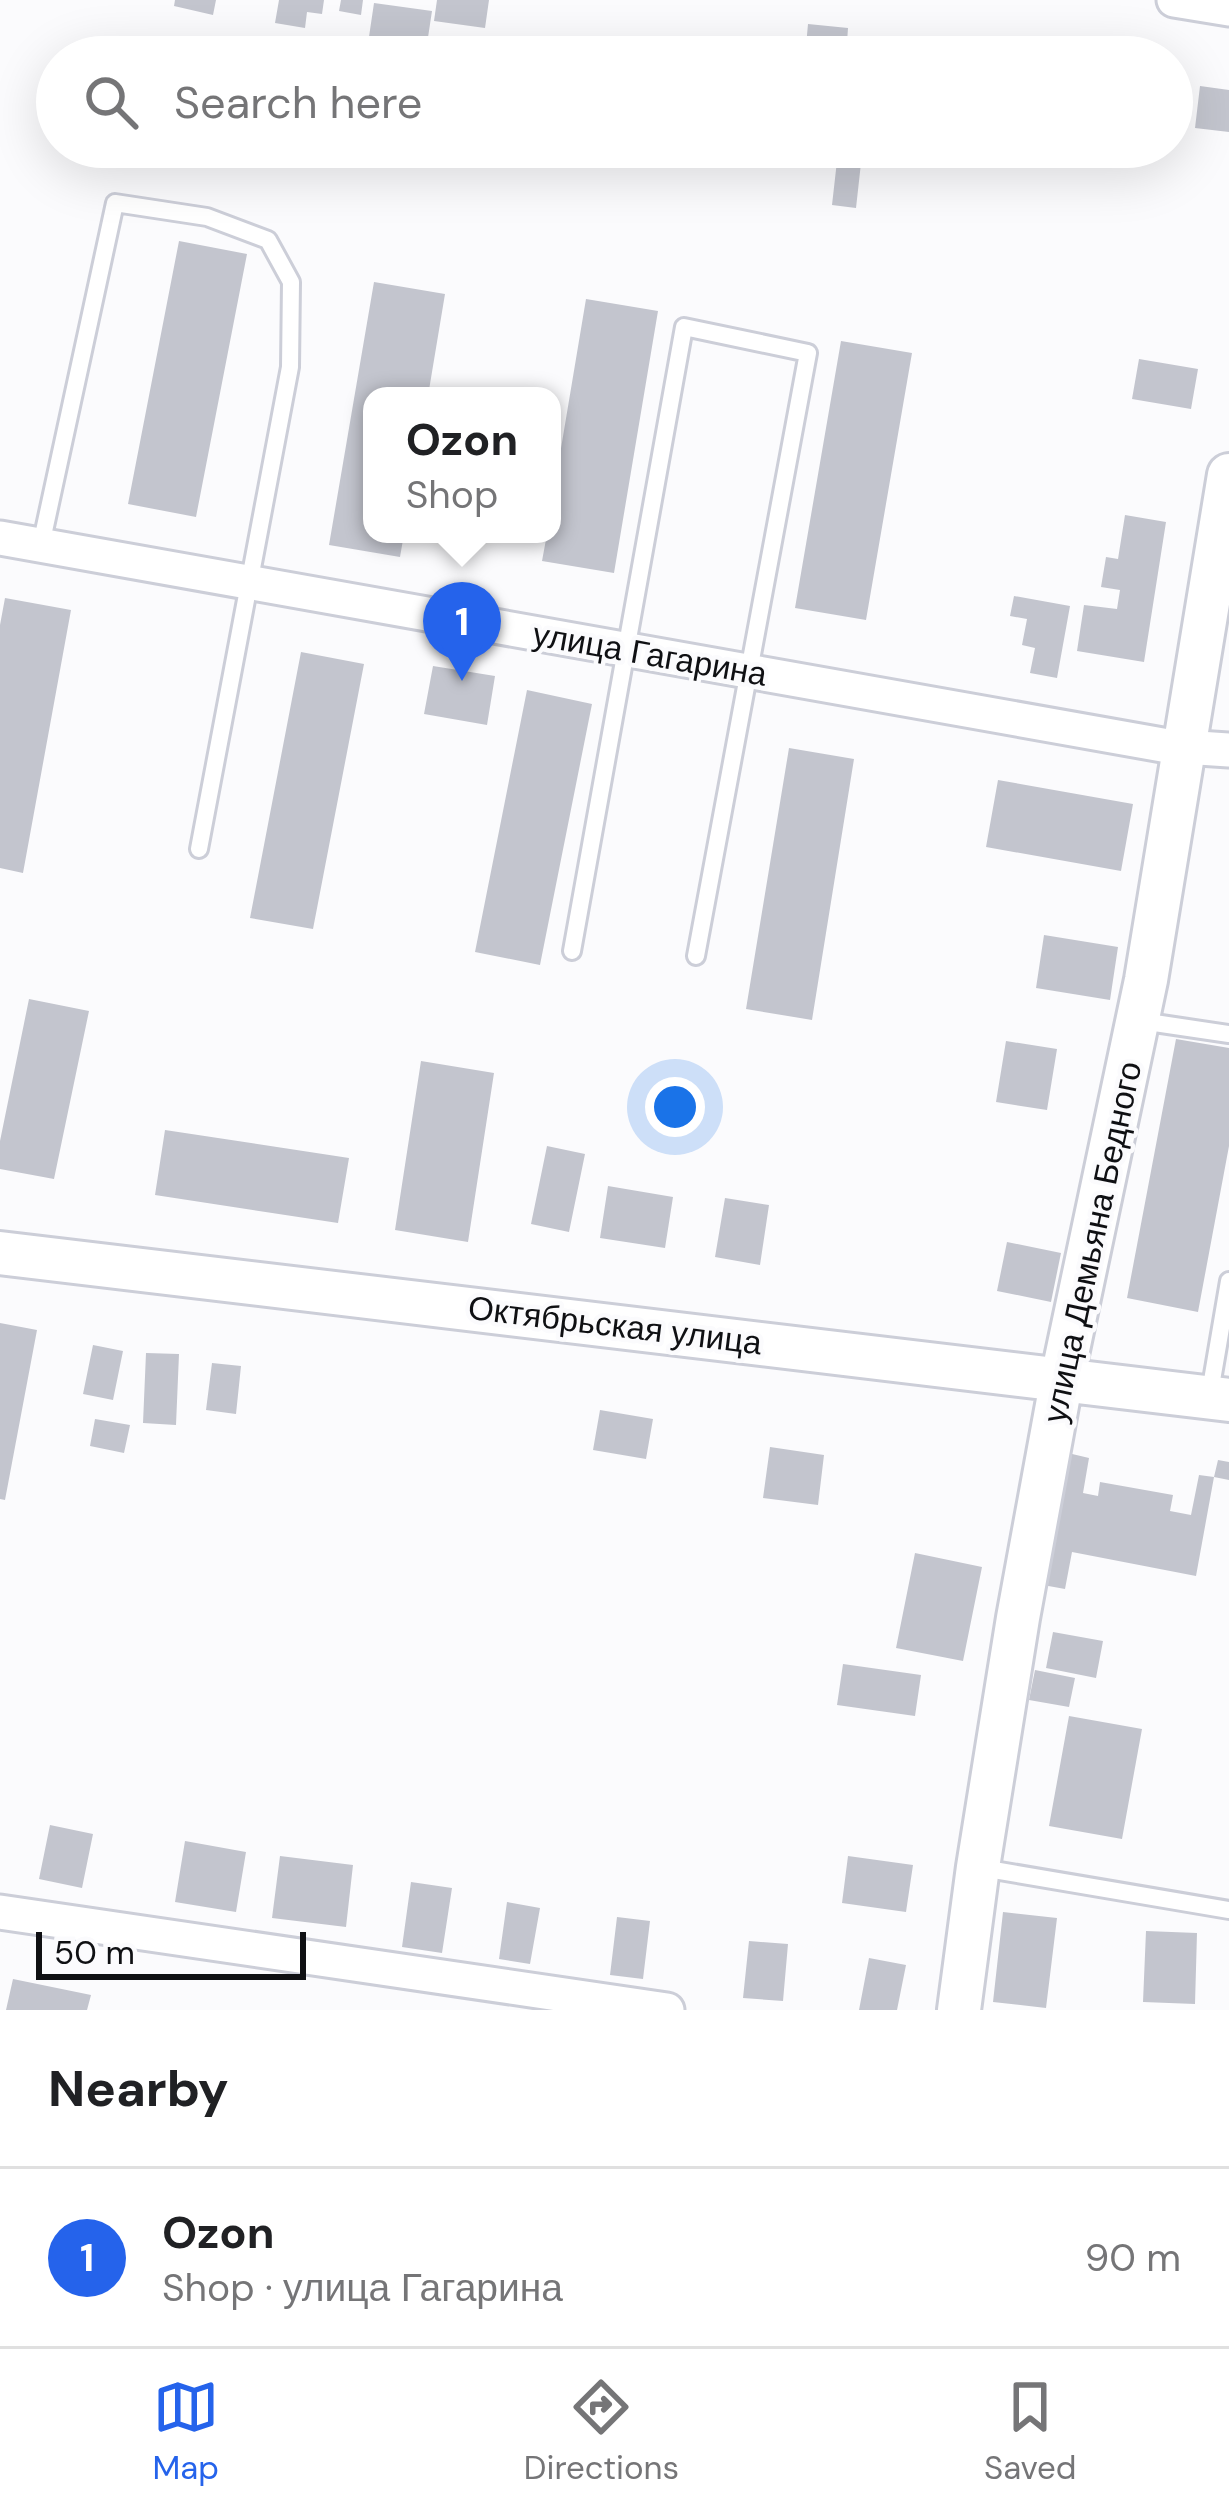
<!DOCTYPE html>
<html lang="en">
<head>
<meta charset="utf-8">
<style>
	:root { --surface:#fff; --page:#f2f2f2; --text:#202124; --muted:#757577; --line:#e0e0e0; --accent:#2563eb }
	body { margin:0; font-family:"DM Sans",sans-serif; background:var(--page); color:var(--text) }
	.scale { position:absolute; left:36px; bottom:30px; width:270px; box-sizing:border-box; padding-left:12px; border:6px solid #0f1013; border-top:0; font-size:33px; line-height:42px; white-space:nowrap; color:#0f1013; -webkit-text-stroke:9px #fbfbfd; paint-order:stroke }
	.you { position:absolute; left:675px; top:1107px; width:42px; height:42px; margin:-30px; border:9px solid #fff; border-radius:50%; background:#1a73e8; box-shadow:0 0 0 18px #1a73e833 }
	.badge { display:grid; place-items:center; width:78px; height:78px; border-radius:50%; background:var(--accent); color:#fff; font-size:39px; font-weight:700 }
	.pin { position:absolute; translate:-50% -99px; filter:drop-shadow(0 3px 6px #0008) }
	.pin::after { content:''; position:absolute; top:63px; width:42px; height:36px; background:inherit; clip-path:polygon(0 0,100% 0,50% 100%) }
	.popup { position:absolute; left:363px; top:387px; width:198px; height:156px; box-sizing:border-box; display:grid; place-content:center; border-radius:24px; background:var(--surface); filter:drop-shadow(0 3px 9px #0005); font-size:39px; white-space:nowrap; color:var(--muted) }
	.popup b { font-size:45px; color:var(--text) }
	.popup::after { content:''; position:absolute; left:50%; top:100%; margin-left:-24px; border:24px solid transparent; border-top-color:var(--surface) }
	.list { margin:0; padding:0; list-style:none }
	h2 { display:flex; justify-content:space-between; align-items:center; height:156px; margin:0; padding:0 48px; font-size:51px }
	h2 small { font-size:39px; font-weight:400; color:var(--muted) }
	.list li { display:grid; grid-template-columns:78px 1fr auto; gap:36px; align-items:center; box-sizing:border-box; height:180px; padding:0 48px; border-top:3px solid var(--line) }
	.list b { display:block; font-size:45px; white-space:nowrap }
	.list p { margin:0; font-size:39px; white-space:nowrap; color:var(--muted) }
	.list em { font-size:39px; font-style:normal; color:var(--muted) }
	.icon { flex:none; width:66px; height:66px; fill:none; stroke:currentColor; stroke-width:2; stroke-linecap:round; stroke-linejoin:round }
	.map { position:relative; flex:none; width:1229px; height:2010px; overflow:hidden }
	.search { position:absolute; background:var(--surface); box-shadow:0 12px 48px #0002; left:36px; right:36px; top:36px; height:132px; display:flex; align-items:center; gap:30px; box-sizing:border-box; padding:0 42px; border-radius:66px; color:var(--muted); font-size:45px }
	.sheet { height:336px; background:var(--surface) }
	nav { display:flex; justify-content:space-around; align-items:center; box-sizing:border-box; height:168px; border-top:3px solid var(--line); background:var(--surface); font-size:33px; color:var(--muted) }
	nav a { display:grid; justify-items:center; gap:6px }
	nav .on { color:var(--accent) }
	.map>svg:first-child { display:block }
	.building { fill:#c3c5ce }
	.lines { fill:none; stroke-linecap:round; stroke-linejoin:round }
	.service-casing { stroke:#ccced8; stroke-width:22 }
	.minor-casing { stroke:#ccced8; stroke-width:39 }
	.tertiary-casing { stroke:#ccced8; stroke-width:48 }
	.service { stroke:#fff; stroke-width:16 }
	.minor { stroke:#fff; stroke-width:33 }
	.tertiary { stroke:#fff; stroke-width:42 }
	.labels { text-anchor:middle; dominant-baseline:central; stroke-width:9; stroke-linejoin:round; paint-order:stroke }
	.street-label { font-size:33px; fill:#0f1013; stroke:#fbfbfd }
</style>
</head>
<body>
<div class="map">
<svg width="1229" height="2010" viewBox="0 0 1229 2010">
	<rect width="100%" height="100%" fill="#fbfbfd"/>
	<path class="building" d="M 175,0 L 216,0 L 213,15 L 174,6 Z
		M 279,0 L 324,0 L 322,14 L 307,12 L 305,28 L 275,23 Z
		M 341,0 L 363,0 L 361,15 L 339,11 Z
		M 437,0 L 489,0 L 485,28 L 434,21 Z
		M 374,3 L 432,11 L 425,57 L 366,57 Z
		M 808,24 L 848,28 L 846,57 L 805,57 Z
		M 943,47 L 984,51 L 983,57 L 942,57 Z
		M 1200,86 L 1229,90 L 1229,132 L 1195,128 Z
		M 998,147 L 1042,147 L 1041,156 L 997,150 Z
		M 838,152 L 862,154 L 856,208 L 832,205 Z
		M 179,241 L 247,254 L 196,517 L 128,504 Z
		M 374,282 L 445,294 L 428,396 L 372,396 L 372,534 L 404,534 L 400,557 L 329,545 Z
		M 586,299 L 658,311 L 614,573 L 542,561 L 547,534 L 552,534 L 552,502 Z
		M 841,341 L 912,353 L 866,620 L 795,608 Z
		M 1139,359 L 1198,369 L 1191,409 L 1132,399 Z
		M 1125,515 L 1166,522 L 1144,662 L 1077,651 L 1084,605 L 1117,609 L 1120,590 L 1101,587 L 1106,557 L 1118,559 Z
		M 1014,596 L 1070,606 L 1057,678 L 1030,673 L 1035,648 L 1022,645 L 1027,619 L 1010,616 Z
		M 5,598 L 71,610 L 23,873 L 0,868 L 0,625 Z
		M 301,652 L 364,664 L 313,929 L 250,918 Z
		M 433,666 L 495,676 L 487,725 L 424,714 Z
		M 527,690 L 592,704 L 540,965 L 475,952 Z
		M 789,748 L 854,759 L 812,1020 L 746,1009 Z
		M 998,780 L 1133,804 L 1121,871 L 986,847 Z
		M 1044,935 L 1118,947 L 1110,1000 L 1036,988 Z
		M 29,999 L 89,1011 L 54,1179 L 0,1169 L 0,1141 Z
		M 1176,1039 L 1229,1048 L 1229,1146 L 1198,1312 L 1127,1298 Z
		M 1006,1041 L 1057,1049 L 1047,1110 L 996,1102 Z
		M 421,1061 L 494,1073 L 468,1242 L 395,1230 Z
		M 165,1130 L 349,1158 L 338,1223 L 155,1195 Z
		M 547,1146 L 585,1154 L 569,1232 L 531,1224 Z
		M 608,1186 L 673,1197 L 665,1248 L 600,1238 Z
		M 725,1198 L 769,1205 L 760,1265 L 715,1257 Z
		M 1007,1242 L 1061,1253 L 1051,1302 L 997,1291 Z
		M 0,1323 L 37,1330 L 5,1500 L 0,1499 Z
		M 93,1345 L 123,1351 L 113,1400 L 83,1394 Z
		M 146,1353 L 179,1354 L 176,1425 L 143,1423 Z
		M 212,1363 L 241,1366 L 236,1414 L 206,1410 Z
		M 600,1410 L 653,1419 L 646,1459 L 593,1450 Z
		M 95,1419 L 130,1425 L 124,1453 L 90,1446 Z
		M 770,1447 L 824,1455 L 818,1505 L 763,1498 Z
		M 1068,1453 L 1089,1458 L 1083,1493 L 1098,1496 L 1100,1482 L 1173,1495 L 1170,1511 L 1191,1515 L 1199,1475 L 1214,1477 L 1196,1576 L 1072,1552 L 1065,1589 L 1043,1585 Z
		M 1218,1460 L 1229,1462 L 1229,1480 L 1214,1477 Z
		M 915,1553 L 982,1567 L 963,1661 L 896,1648 Z
		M 1053,1632 L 1103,1641 L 1096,1678 L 1046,1668 Z
		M 843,1664 L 921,1675 L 915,1716 L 837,1705 Z
		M 1035,1670 L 1075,1678 L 1069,1707 L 1029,1700 Z
		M 1069,1716 L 1142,1729 L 1122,1839 L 1049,1826 Z
		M 50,1825 L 93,1834 L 82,1888 L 39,1879 Z
		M 185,1841 L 246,1852 L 236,1912 L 175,1902 Z
		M 280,1856 L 353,1865 L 346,1927 L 272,1918 Z
		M 848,1856 L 913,1865 L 906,1912 L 842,1903 Z
		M 411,1882 L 452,1888 L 442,1953 L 402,1947 Z
		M 507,1902 L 540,1908 L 530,1964 L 499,1959 Z
		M 1003,1912 L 1057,1918 L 1046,2008 L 993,2002 Z
		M 617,1917 L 650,1921 L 643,1979 L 610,1975 Z
		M 1146,1931 L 1197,1933 L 1195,2004 L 1143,2002 Z
		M 749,1941 L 788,1944 L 783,2001 L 743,1998 Z
		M 869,1958 L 906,1965 L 897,2010 L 859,2010 Z
		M 13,1979 L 91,1995 L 87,2010 L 6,2010 Z"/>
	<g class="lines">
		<defs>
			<path id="service" d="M 41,545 L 115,203 L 207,217 L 268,240 L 291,282 L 290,367 L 199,849
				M 572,951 L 684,327 L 808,353 L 696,956
				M 1141,1021 L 1229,1034
				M 1209,1398 L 1229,1281
				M 982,1868 L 1229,1910"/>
			<path id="minor" d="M 1174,0 L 1229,9
				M 0,538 L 1168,746 L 1229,750
				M 0,1912 L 667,2010"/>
			<path id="tertiary" d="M 0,1253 L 1229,1400
				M 959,2010 L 978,1867 L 1018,1618 L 1062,1378 L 1146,980 L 1229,475"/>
		</defs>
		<use href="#service" class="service-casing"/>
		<use href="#minor" class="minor-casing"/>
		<use href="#tertiary" class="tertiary-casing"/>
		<use href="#service" class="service"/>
		<use href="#minor" class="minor"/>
		<use href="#tertiary" class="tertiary"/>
	</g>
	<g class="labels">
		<g class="street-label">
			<text transform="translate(650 654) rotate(10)">улица Гагарина</text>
			<text transform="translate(1092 1242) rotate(-78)">улица Демьяна Бедного</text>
			<text transform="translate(615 1325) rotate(7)">Октябрьская улица</text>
		</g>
	</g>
</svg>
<div class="scale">50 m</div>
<div class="you"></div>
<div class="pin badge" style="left:462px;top:681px">1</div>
<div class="popup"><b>Ozon</b>Shop</div>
<div class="search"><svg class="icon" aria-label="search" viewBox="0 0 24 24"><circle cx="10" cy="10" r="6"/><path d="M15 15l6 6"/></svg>Search here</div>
</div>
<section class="sheet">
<h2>Nearby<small></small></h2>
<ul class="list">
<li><span class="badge">1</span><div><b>Ozon</b><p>Shop · улица Гагарина</p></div><em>90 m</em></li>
</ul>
</section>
<nav>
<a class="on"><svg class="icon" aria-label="map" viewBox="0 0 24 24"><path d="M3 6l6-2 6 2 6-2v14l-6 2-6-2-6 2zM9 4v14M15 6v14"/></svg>Map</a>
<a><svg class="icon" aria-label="directions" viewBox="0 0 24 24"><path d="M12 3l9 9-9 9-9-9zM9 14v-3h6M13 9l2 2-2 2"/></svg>Directions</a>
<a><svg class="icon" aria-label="saved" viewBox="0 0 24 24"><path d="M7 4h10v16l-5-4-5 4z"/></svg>Saved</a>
</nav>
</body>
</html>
